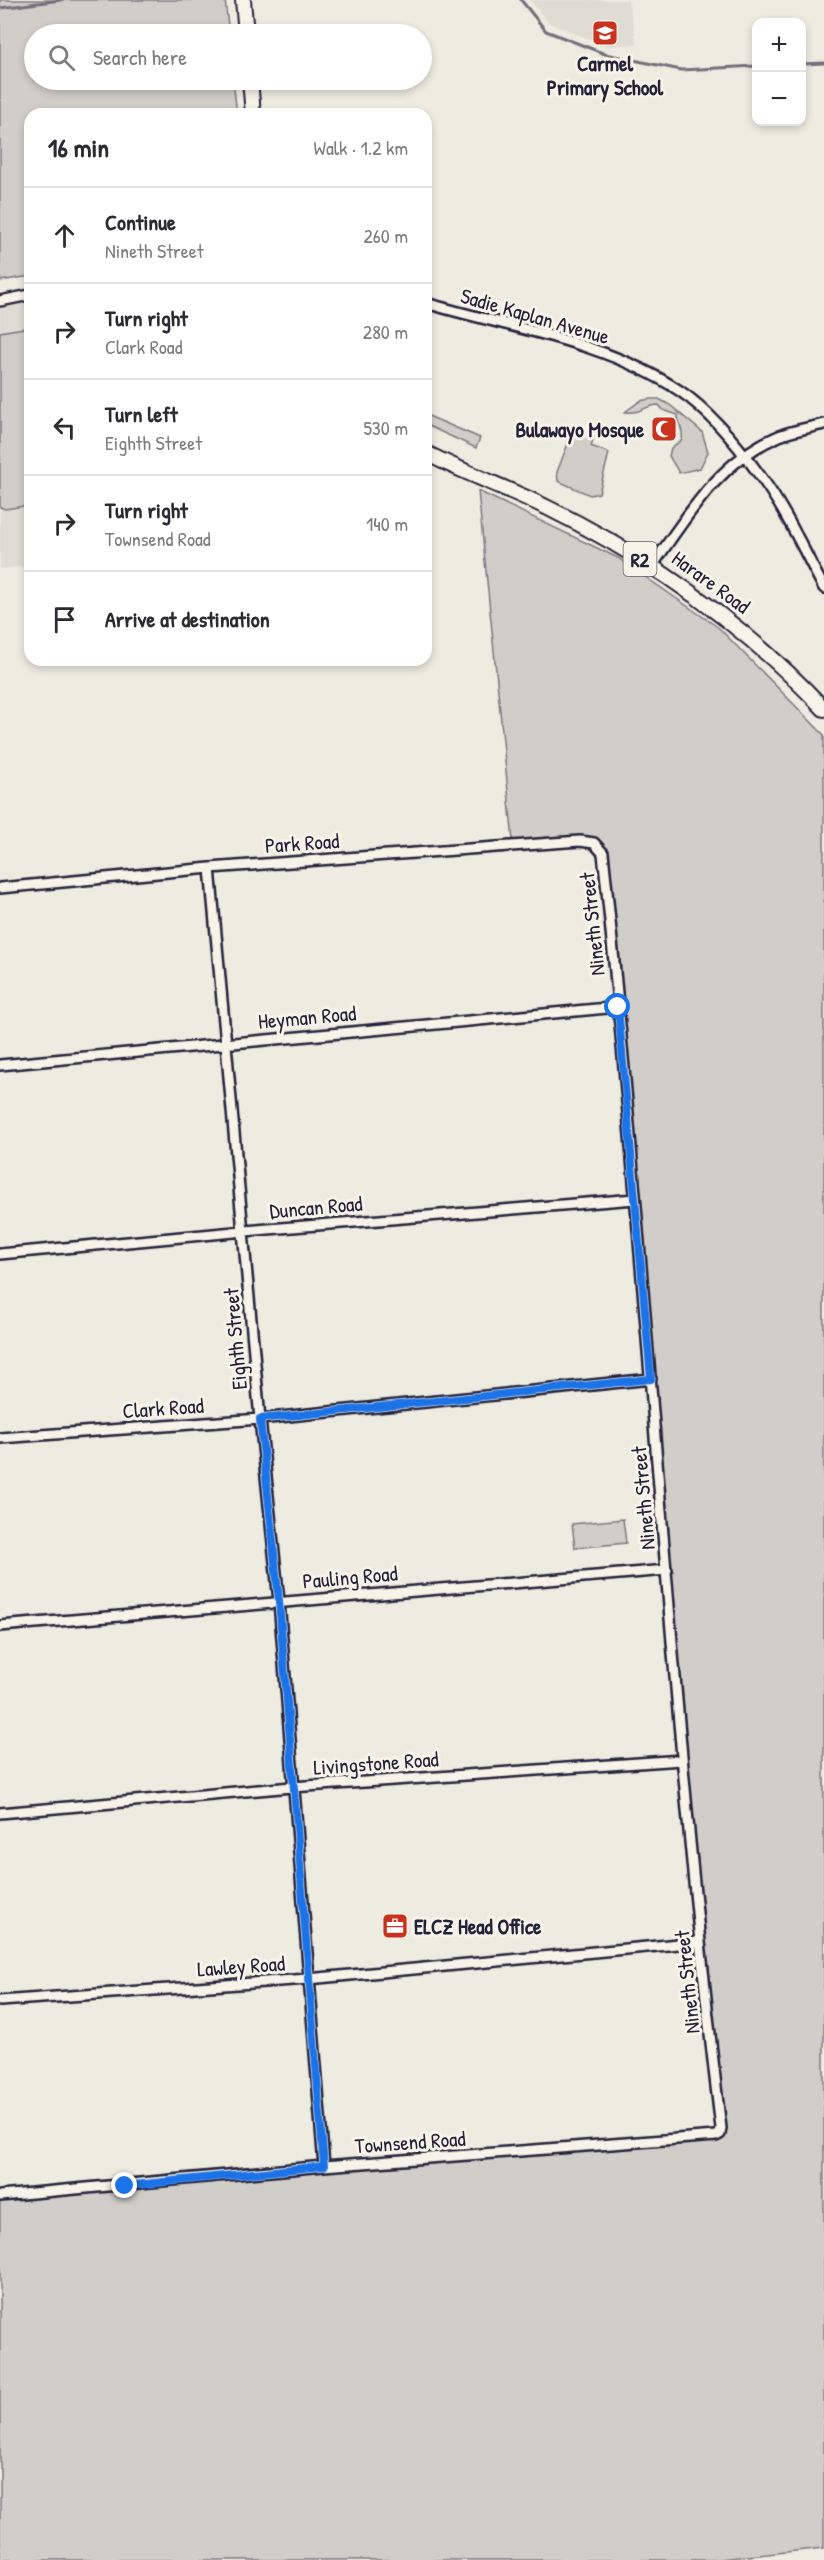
<!DOCTYPE html>
<html lang="en">
<head>
<meta charset="utf-8">
<style>
	:root { --surface:#fff; --page:#f2f2f3; --text:#2b2b33; --muted:#7c7c81; --line:#e1e1e2 }
	body { margin:0; font-family:"Patrick Hand",sans-serif; background:var(--page); color:var(--text) }
	.controls { position:absolute; right:18px; top:18px; display:grid; overflow:hidden; border-radius:12px; box-shadow:0 3px 9px #0003 }
	.controls button { width:54px; height:54px; display:grid; place-items:center; padding:0; border:0; border-bottom:2px solid var(--line); background:var(--surface); color:var(--text); font:30px sans-serif }
	.stop { position:absolute; width:18px; height:18px; margin:-14px; border:4px solid #1a73e8; border-radius:50%; background:#fff }
	.stop.end { background:#1a73e8; border-color:#fff; box-shadow:0 2px 6px #0008 }
	.list { margin:0; padding:0; list-style:none }
	h2 { display:flex; justify-content:space-between; align-items:center; height:78px; margin:0; padding:0 24px; font-size:26px }
	h2 small { font-size:20px; font-weight:400; color:var(--muted) }
	.list li { display:grid; grid-template-columns:39px 1fr auto; gap:18px; align-items:center; box-sizing:border-box; height:96px; padding:0 24px; border-top:2px solid var(--line) }
	.list b { display:block; font-size:22px; white-space:nowrap }
	.list p { margin:0; font-size:20px; white-space:nowrap; color:var(--muted) }
	.list em { font-size:20px; font-style:normal; color:var(--muted) }
	.icon { flex:none; width:33px; height:33px; fill:none; stroke:currentColor; stroke-width:2; stroke-linecap:round; stroke-linejoin:round }
	.map { position:relative; flex:none; width:824px; height:2560px; overflow:hidden }
	.search { position:absolute; background:var(--surface); box-shadow:0 3px 9px #0003; left:24px; top:24px; width:408px; height:66px; display:flex; align-items:center; gap:15px; box-sizing:border-box; padding:0 21px; border-radius:33px; color:var(--muted); font-size:22px }
	.panel { position:absolute; background:var(--surface); box-shadow:0 3px 9px #0003; left:24px; top:108px; width:408px; height:558px; border-radius:18px }
	.map>svg:first-child { display:block }
	.built { fill:#dfdcd4 }
	.green { fill:#d1cdc9; stroke:#7a7882; stroke-width:1.5 }
	.lines { fill:none; stroke-linecap:round; stroke-linejoin:round }
	.stream { stroke:#716f7b; stroke-width:3 }
	.minor-casing { stroke:#22223b; stroke-width:14 }
	.highway-casing { stroke:#22223b; stroke-width:18 }
	.minor { stroke:#f7f3e8; stroke-width:9 }
	.highway { stroke:#f7f3e8; stroke-width:14 }
	.route { stroke:#1a73e8; stroke-width:8 }
	.labels { text-anchor:middle; dominant-baseline:central; stroke-width:6; stroke-linejoin:round; paint-order:stroke }
	.shield { fill:#f7f3e8; stroke:#62616f; stroke-width:1.5 }
	.shield-label { font-size:20px; font-weight:bold; fill:#22223b }
	.poi-label { font-size:21px; font-weight:bold; fill:#22223b; stroke:#f7f3e8 }
	.street-label { font-size:21px; fill:#22223b; stroke:#f7f3e8 }
</style>
</head>
<body>
<div class="map">
<svg width="824" height="2560" viewBox="0 0 824 2560">
	<rect width="100%" height="100%" fill="#eeebe1"/>
	<filter id="ink" filterUnits="userSpaceOnUse"><feTurbulence type="fractalNoise" baseFrequency=".0167" numOctaves="2"/><feDisplacementMap in="SourceGraphic" scale="12" xChannelSelector="R" yChannelSelector="G"/><feConvolveMatrix kernelMatrix="1 2 1 2 8 2 1 2 1" color-interpolation-filters="sRGB"/></filter>
	<g filter="url(#ink)">
		<path class="built" d="M 530,0 L 628,0 L 637,44 L 607,46 L 549,23 Z
			M 30,301 L 30,566 L 0,569 L 0,306 Z"/>
		<path class="green" d="M 0,0 L 225,0 L 229,34 L 34,34 L 34,80 L 233,80 L 237,114 L 30,114 L 30,276 L 0,281 Z
			M 30,327 L 30,505 L 5,509 L 0,507 L 0,332 Z
			M 650,399 L 659,399 L 670,405 L 702,432 L 708,452 L 700,468 L 679,473 L 669,456 L 671,448 L 682,440 C 684,430 678,424 678,415 L 663,410 L 659,405 C 644,405 643,414 625,412 L 640,401 Z
			M 426,415 L 480,438 L 476,448 L 426,425 Z
			M 574,428 L 594,436 L 591,446 L 609,453 L 599,493 L 590,495 L 558,481 L 557,472 Z
			M 478,491 L 618,558 L 719,628 L 824,735 L 824,2548 L 711,2560 L 0,2560 L 0,2196 L 724,2137 L 685,1741 L 609,850 L 589,836 L 513,841 Z
			M 623,1519 L 626,1543 L 575,1548 L 572,1524 Z"/>
		<g class="lines">
			<path class="stream" d="M 521,0 L 546,31 L 605,54 L 681,70 L 756,66
				M 0,8 L 61,0
				M 802,64 L 824,63"/>
			<defs>
				<path id="minor" d="M 0,301 L 30,295
					M 426,303 C 510,328 605,341 680,391 C 710,411 740,448 761,477 C 786,511 804,551 824,588
					M 652,566 C 688,515 719,461 779,436 C 793,430 809,428 824,424
					M 210,868 L 260,1419 L 279,1601 L 324,2166
					M 0,888 L 210,868 L 580,841 L 594,843 L 603,853 C 648,1278 669,1704 721,2128 L 720,2134 L 716,2136 L 324,2166 L 0,2196
					M 0,1065 L 618,1007
					M 0,1254 L 245,1231 L 635,1199
					M 0,1438 L 260,1419 L 651,1379
					M 0,1626 L 667,1570
					M 0,1813 L 292,1787 L 682,1760
					M 0,2001 L 308,1979 L 700,1942"/>
				<path id="highway" d="M 243,0 L 246,34
					M 250,80 L 253,114
					M 426,453 C 465,473 507,488 546,507 C 650,558 745,625 824,709"/>
			</defs>
			<use href="#minor" class="minor-casing"/>
			<use href="#highway" class="highway-casing"/>
			<use href="#minor" class="minor"/>
			<use href="#highway" class="highway"/>
		</g>
	</g>
	<g class="lines" filter="url(#ink)">
		<path class="route" d="M 125,2186 L 324,2166 L 279,1601 L 260,1419 L 651,1379 L 618,1007"/>
	</g>
	<defs>
		<symbol id="school-square" viewBox="-11 -11 22 22"><rect x="-9" y="-9" width="18" height="18" rx="4" fill="#c8321e" stroke="#f7f3e8"/><path d="M0-5L7-2L0 1L-7-2ZM-4 1L0 2.5L4 1V4Q0 6-4 4Z" fill="#fff"/></symbol>
		<symbol id="mosque-square" viewBox="-11 -11 22 22"><rect x="-9" y="-9" width="18" height="18" rx="4" fill="#c8321e" stroke="#f7f3e8"/><path d="M3.5-4.9A6 6 0 1 0 3.5 4.9A5 5 0 1 1 3.5-4.9Z" fill="#fff"/></symbol>
		<symbol id="office-square" viewBox="-11 -11 22 22"><rect x="-9" y="-9" width="18" height="18" rx="4" fill="#c8321e" stroke="#f7f3e8"/><path d="M-6-3h4V-5.5h4V-3h4V5H-6ZM-1-4.5V-3h2v-1.5ZM-6 0V1H6V0Z" fill="#fff"/></symbol>
	</defs>
	<g fill-rule="evenodd">
		<use href="#school-square" x="590" y="18" width="30" height="30"/>
		<use href="#mosque-square" x="649" y="414" width="30" height="30"/>
		<use href="#office-square" x="380" y="1911" width="30" height="30"/>
	</g>
	<g class="labels">
		<rect class="shield" x="623.5" y="542" width="33" height="34" rx="4.5"/>
		<g class="shield-label">
			<text x="640" y="559">R2</text>
		</g>
		<g class="poi-label">
			<text x="605" y="63">Carmel<tspan x="605" dy="24">Primary School</tspan></text>
			<text x="644" y="429" text-anchor="end">Bulawayo Mosque</text>
			<text x="414" y="1926" text-anchor="start">ELCZ Head Office</text>
		</g>
		<g class="street-label">
			<text transform="translate(535 316) rotate(16)">Sadie Kaplan Avenue</text>
			<text transform="translate(711 582) rotate(36)">Harare Road</text>
			<text transform="translate(302 843) rotate(-4)">Park Road</text>
			<text transform="translate(592 924) rotate(-96)">Nineth Street</text>
			<text transform="translate(307 1017) rotate(-5)">Heyman Road</text>
			<text transform="translate(316 1207) rotate(-5)">Duncan Road</text>
			<text transform="translate(235 1339) rotate(-95)">Eighth Street</text>
			<text transform="translate(163 1408) rotate(-4)">Clark Road</text>
			<text transform="translate(643 1498) rotate(-95)">Nineth Street</text>
			<text transform="translate(350 1577) rotate(-5)">Pauling Road</text>
			<text transform="translate(376 1763) rotate(-4)">Livingstone Road</text>
			<text transform="translate(241 1966) rotate(-4)">Lawley Road</text>
			<text transform="translate(687 1982) rotate(-96)">Nineth Street</text>
			<text transform="translate(410 2142) rotate(-4)">Townsend Road</text>
		</g>
	</g>
</svg>
<div class="controls">
<button>+</button>
<button>−</button>
</div>
<div class="stop" style="left:618px;top:1007px"></div>
<div class="stop end" style="left:125px;top:2186px"></div>
<div class="search"><svg class="icon" aria-label="search" viewBox="0 0 24 24"><circle cx="10" cy="10" r="6"/><path d="M15 15l6 6"/></svg>Search here</div>
<section class="panel">
<h2>16 min<small>Walk · 1.2 km</small></h2>
<ul class="list">
<li><svg class="icon" aria-label="ahead" viewBox="0 0 24 24"><path d="M12 20V5M6 11l6-6 6 6"/></svg><div><b>Continue</b><p>Nineth Street</p></div><em>260 m</em></li>
<li><svg class="icon" aria-label="right" viewBox="0 0 24 24"><path d="M7 20v-9h11M14 6l5 5-5 5"/></svg><div><b>Turn right</b><p>Clark Road</p></div><em>280 m</em></li>
<li><svg class="icon" aria-label="left" viewBox="0 0 24 24"><path d="M17 20v-9H6M10 6l-5 5 5 5"/></svg><div><b>Turn left</b><p>Eighth Street</p></div><em>530 m</em></li>
<li><svg class="icon" aria-label="right" viewBox="0 0 24 24"><path d="M7 20v-9h11M14 6l5 5-5 5"/></svg><div><b>Turn right</b><p>Townsend Road</p></div><em>140 m</em></li>
<li><svg class="icon" aria-label="arrive" viewBox="0 0 24 24"><path d="M6 21V4h12l-3 4 3 4H6"/></svg><div><b>Arrive at destination</b></div></li>
</ul>
</section>
</div>
</body>
</html>
